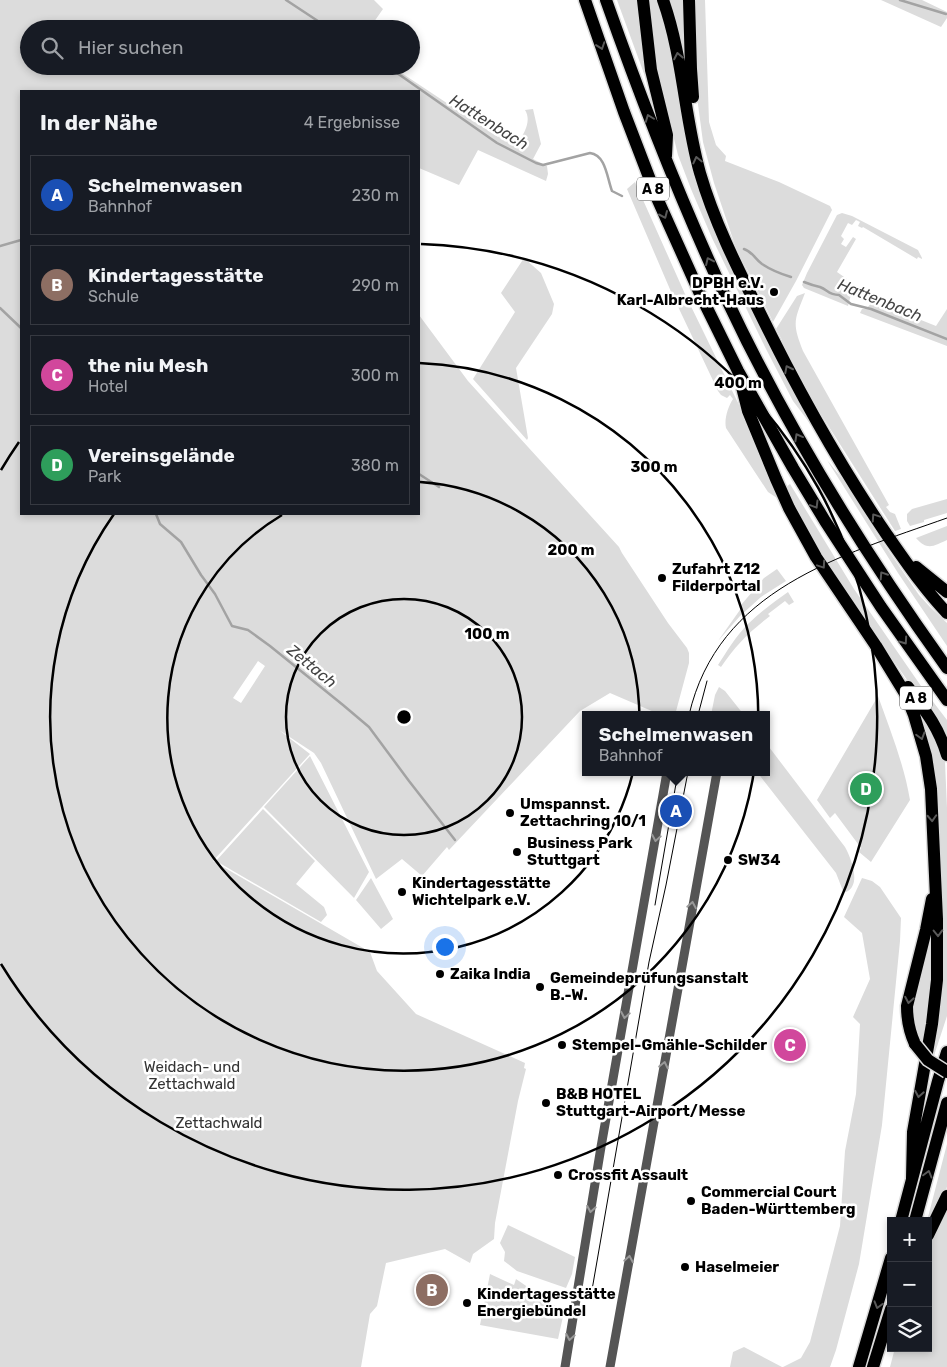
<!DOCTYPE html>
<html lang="de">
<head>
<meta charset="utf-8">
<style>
	:root { --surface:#171b24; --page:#242831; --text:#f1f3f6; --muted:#9ea1a6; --line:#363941; --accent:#2563eb }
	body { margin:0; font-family:Rubik,sans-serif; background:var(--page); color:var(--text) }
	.controls { position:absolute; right:15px; bottom:15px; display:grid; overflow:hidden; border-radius:0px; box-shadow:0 2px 8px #0003 }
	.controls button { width:45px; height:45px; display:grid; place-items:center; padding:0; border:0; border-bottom:1px solid var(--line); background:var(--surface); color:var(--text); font:25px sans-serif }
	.you { position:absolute; left:444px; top:946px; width:18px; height:18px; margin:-12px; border:4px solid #fff; border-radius:50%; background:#1a73e8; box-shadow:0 0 0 8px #1a73e833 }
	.badge { display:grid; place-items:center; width:32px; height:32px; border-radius:50%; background:var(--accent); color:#fff; font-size:16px; font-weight:700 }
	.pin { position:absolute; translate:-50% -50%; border:2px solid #fff; box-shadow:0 1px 5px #0006 }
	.popup { position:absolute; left:582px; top:711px; width:188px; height:65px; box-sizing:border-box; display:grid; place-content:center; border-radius:0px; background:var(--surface); filter:drop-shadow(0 1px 4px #0005); font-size:16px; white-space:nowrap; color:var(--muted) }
	.popup b { font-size:19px; color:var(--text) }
	.popup::after { content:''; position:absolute; left:50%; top:100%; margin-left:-10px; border:10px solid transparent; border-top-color:var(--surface) }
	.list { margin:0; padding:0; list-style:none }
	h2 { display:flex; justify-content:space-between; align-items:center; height:65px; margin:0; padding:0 20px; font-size:21px }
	h2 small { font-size:16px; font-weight:400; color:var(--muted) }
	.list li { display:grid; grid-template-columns:32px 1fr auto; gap:15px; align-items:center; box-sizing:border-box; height:80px; margin:0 10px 10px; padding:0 10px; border:1px solid var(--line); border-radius:0px }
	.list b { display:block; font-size:19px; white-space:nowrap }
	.list p { margin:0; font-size:16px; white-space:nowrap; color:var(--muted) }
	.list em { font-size:16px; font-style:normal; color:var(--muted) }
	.icon { flex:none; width:28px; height:28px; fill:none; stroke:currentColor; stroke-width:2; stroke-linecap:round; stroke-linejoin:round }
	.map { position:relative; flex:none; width:947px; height:1367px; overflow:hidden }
	.search { position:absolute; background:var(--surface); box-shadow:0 2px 8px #0003; left:20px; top:20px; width:400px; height:55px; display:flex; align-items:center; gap:12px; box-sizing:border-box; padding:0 18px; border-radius:28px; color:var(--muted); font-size:19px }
	.panel { position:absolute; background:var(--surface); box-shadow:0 2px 8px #0003; left:20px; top:90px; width:400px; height:425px; border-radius:0px }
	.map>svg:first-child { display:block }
	.green { fill:#dcdcdc; fill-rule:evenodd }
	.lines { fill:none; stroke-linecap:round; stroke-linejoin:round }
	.stream { stroke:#a3a3a3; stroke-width:2.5 }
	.highway-casing { stroke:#dbdbdb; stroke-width:15 }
	.minor { stroke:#555; stroke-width:9 }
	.highway { stroke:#000; stroke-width:12 }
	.tram { stroke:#000; stroke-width:1 }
	.highway-bridge-casing { stroke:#dbdbdb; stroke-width:15; stroke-linecap:butt }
	.highway-bridge { stroke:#000; stroke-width:12 }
	.oneway { stroke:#595959 }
	.oneway2 { stroke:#999 }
	.ring { fill:none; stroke:#000; stroke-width:2.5 }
	.poi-dot { fill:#000; stroke:#fff; stroke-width:2 }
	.labels { text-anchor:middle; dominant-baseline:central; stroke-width:5; stroke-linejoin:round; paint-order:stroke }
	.shield { fill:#fff; stroke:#4c4c4c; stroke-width:1 }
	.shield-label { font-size:14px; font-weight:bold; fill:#000 }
	.poi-label { font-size:15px; font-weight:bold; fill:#000; stroke:#fff; text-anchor:start }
	.park-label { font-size:15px; fill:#333; stroke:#fff }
	.water-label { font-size:16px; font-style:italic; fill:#444; stroke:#fff }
	.centre { fill:#000; stroke:#fff; stroke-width:2.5 }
	.ring-label { font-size:15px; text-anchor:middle; font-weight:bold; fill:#000; stroke:#fff; stroke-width:5; stroke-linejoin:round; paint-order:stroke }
</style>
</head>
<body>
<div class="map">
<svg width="947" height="1367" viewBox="0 0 947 1367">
	<rect width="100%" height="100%" fill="#fff"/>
	<path class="green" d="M 0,0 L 374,0 L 383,9 L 369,29 L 29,29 L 29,66 L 391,66 L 498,137 L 502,135 L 516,141 L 519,140 C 526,132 531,119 525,110 L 533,109 L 541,144 L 533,159 L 547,166 L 548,174 L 546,181 L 478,150 L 459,185 L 419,168 L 419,91 L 21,91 L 21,514 L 419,514 L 419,315 L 468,381 L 619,547 L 622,553 L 668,623 L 687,648 L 689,653 L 689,663 L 675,715 L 661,715 L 610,693 L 580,711 L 449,850 L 447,847 L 422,876 L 402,859 L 376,879 L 321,763 L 314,753 L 279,730 L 310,754 L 213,861 L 370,952 L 377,971 L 416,1014 L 525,1063 L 524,1068 L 526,1069 L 518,1101 L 495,1223 L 494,1239 L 473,1254 L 470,1263 L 445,1249 L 386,1263 L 377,1306 L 370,1314 L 361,1367 L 0,1367 ZM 258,661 L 265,666 L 241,703 L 233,698 Z
		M 617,0 L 637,0 L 650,90 Z
		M 649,0 L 657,0 L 673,56 L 687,146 L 702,198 L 813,426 L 812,426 L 793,401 L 766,349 L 712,238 L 691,189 L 678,155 L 658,73 Z
		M 669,0 L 685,0 L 685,61 L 677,26 Z
		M 693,0 L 705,0 L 709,122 L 716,145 L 726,156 L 725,161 L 779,182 L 830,206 L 832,210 L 796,281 L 773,322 L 748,271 L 738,254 L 714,183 L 703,142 L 697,97 Z
		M 881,0 L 922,0 L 947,12 L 947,18 L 941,27 Z
		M 635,182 L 685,294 L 740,407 L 780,500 L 768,492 L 726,428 C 724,419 728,407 733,399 L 730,395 L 727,398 L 721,395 L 718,391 L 672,294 L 627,189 Z
		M 842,213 L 852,216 L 918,250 L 922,258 L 922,259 L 918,257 L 917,259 L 863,227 L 862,228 L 858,226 L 860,222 L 856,220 L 852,225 L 848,223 L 841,236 L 844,239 L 841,244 L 846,247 L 853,237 L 856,239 L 837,272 L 847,279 L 846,282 L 853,287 L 848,306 L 804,288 L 802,285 L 807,273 L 837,215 Z
		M 524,258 L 541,273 L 554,304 L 552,314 L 516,368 L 528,438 L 527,440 L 473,379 L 515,312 L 501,293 Z
		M 805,293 C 794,321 792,323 803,351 L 889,505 L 886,507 L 890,512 L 895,514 L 901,529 L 895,531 L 810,397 L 781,341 L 782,340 L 776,329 L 797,296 Z
		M 875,299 L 916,318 L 936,326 L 947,309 L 947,346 L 860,313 L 862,309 L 866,309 Z
		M 827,460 L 849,487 L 877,534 L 919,595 L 930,607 L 947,623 L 947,646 L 898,573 Z
		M 790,484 L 854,589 L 921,686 L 947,720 L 947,744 L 934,718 L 871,629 L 832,571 L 803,521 L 786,487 Z
		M 947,499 L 947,513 L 924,520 L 924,522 L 910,526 L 907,521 L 907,514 L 912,509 Z
		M 947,526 L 947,540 C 934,546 927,551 916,538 Z
		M 777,569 L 786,581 L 761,597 L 740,616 L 718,641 L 742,607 L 741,605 L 764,578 Z
		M 788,592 L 794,602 L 789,605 L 785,601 L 768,614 L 770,616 C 748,633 736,645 721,667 L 718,665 C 727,651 736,636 748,624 C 760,612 774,602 788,592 Z
		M 719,687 L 725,691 L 744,715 L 711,715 L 715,695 Z
		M 878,696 C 890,730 904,764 910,800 L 871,862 L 859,852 L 861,848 L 835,813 L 830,818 L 817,800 Z
		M 916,708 L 940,745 L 945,762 L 947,808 L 947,1016 L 928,1074 L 932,1041 L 935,774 L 927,734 Z
		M 766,743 L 845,847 C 851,858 862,885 846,892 L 843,891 L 836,873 L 757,772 L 766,772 Z
		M 310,756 L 369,872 L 354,898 L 264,807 Z
		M 263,809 L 315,861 L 296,884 L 324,907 L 327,915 L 321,922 L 216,861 Z
		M 371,878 L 393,919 L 381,929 L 356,900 Z
		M 862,878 L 872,881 L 880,887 L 901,918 L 900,941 L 882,1125 L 859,1264 L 836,1350 L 830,1367 L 783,1367 L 801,1358 L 810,1342 L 840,1226 L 845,1151 L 856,1094 L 860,1024 L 853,1017 L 870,979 L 862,933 L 844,917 Z
		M 932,921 L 934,955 L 924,1042 L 919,1041 L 911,1010 Z
		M 947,1144 L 947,1187 L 935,1211 L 928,1221 L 927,1221 Z
		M 947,1209 L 947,1367 L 890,1367 L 895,1348 L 928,1348 L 928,1248 L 942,1218 Z
		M 508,1225 L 575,1257 L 572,1274 L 566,1288 L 517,1271 L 504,1261 L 505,1252 L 500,1243 Z
		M 490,1274 L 514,1285 L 516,1279 L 564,1312 L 558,1339 L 480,1325 Z
		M 744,1347 L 782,1367 L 730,1367 L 733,1352 Z"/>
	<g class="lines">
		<path class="stream" d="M 286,0 L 330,29
			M 900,0 L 946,14
			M 387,66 L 497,143 L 536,163 L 543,165 L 590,153 C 606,155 607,178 612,191 L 622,196
			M 0,246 L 21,240
			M 744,249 C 753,252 755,259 762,264 C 771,270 781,274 791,277
			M 804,282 C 809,284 815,286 820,287 C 828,290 828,295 839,295 L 851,304 L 871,309 L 947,339
			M 0,308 L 21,328
			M 419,474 L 439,487
			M 156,514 L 160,524 L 181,542 L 201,575 L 215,594 L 232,626 L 248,630 L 270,646 L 343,705 L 369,727 L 409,781 L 455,840"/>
		<defs>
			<path id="highway" d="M 585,0 L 624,112 L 657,198 L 701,296 L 738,371 L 793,468 L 825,521 L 881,607 L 947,700
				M 606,0 C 642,102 680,200 726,298 C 787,428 863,551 947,668
				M 643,0 L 651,70 L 667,135 L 666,156
				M 663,0 C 683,56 684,116 700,173 C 714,221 736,265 758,309 C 796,387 838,463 887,535 C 906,562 924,589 947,613
				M 689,0 L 691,69 L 693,97
				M 738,371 L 748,411 L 776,479 L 789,508 L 816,557 L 876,646 L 906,695 L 914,715 L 926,756 L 931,789 L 937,919 L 937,980 L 932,1024 L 913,1132 L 912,1178
				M 916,567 L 947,592
				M 908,687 C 925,710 939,728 947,755
				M 915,1044 C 909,1031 907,1020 907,1006 L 926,930 L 932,899
				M 901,1221 L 938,1081 L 947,1052
				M 915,1221 L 947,1103
				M 928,1235 L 947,1196
				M 859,1367 L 891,1258
				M 873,1367 L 891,1309"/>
		</defs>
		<use href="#highway" class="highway-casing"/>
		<path class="minor" d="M 565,1367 L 601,1147 L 667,772
			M 610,1367 L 717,772"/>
		<use href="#highway" class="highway"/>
		<path class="tram" d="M 689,715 C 718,589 840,556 947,518
			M 698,715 L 707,681
			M 655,905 L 678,772
			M 592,1290 L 649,962 L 666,885 L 688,772"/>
		<defs>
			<path id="highway-bridge" d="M 915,1044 L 928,1060 L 947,1072"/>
		</defs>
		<use href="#highway-bridge" class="highway-bridge-casing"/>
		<use href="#highway-bridge" class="highway-bridge"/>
	</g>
	<defs><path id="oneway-chevron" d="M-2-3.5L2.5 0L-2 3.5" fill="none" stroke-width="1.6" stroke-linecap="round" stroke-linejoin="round" transform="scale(1.25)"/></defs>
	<g class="oneway">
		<use href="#oneway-chevron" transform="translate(601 46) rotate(71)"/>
		<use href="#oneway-chevron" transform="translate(678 56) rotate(-101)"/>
		<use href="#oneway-chevron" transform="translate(649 118) rotate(-111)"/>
		<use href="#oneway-chevron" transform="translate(697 160) rotate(-103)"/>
		<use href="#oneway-chevron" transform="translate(664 215) rotate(66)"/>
		<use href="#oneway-chevron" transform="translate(709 261) rotate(-115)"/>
		<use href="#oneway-chevron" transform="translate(788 369) rotate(-117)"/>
		<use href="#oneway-chevron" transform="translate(798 437) rotate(-119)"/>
		<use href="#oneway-chevron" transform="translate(815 505) rotate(59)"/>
		<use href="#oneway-chevron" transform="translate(875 517) rotate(-124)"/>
		<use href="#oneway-chevron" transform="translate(822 565) rotate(56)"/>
		<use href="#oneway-chevron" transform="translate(883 575) rotate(-123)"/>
		<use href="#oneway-chevron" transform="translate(904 641) rotate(55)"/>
		<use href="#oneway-chevron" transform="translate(921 736) rotate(74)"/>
		<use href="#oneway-chevron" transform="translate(932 818) rotate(87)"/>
		<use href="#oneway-chevron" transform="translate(938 933) rotate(89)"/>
		<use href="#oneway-chevron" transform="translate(909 1000) rotate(100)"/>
		<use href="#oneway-chevron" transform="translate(919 1094) rotate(100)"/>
		<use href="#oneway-chevron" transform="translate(928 1174) rotate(-75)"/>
		<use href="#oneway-chevron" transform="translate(878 1305) rotate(106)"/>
	</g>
	<g class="oneway2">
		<use href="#oneway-chevron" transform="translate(656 838) rotate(100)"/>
		<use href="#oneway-chevron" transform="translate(692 905) rotate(-80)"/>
		<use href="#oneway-chevron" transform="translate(625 1015) rotate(100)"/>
		<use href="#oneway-chevron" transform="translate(664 1065) rotate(-78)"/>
		<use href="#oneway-chevron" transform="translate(591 1209) rotate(100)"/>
		<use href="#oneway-chevron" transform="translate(629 1259) rotate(-80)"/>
		<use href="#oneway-chevron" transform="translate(570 1337) rotate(100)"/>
	</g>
	<g class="ring">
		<circle cx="404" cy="717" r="118"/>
		<path d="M420 482A236 236 0 1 1 282 515"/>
		<path d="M419 363A354 354 0 1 1 114 514"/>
		<path d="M1 470A473 473 0 0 1 19 442M421 244A473 473 0 1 1 1 964"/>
	</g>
	<g class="poi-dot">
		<circle cx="774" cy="292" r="5"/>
		<circle cx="662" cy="578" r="5"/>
		<circle cx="510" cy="813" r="5"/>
		<circle cx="517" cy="852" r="5"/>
		<circle cx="728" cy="860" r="5"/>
		<circle cx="402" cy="892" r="5"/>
		<circle cx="440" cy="974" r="5"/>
		<circle cx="540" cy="987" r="5"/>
		<circle cx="562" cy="1045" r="5"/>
		<circle cx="546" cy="1103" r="5"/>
		<circle cx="558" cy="1175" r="5"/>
		<circle cx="691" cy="1201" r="5"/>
		<circle cx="685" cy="1267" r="5"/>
		<circle cx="467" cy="1303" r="5"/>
	</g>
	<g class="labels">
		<g class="shield">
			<rect x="637" y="177.5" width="32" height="23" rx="4"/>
			<rect x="900" y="686.5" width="32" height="23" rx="4"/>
		</g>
		<g class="shield-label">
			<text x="653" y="189">A 8</text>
			<text x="916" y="698">A 8</text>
		</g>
		<g class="poi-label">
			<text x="764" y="283" text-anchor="end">DPBH e.V.<tspan x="764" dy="17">Karl-Albrecht-Haus</tspan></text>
			<text x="672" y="569">Zufahrt Z12<tspan x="672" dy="17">Filderportal</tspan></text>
			<text x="520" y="804">Umspannst.<tspan x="520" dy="17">Zettachring 10/1</tspan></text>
			<text x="527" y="843">Business Park<tspan x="527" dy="17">Stuttgart</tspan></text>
			<text x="738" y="860">SW34</text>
			<text x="412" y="883">Kindertagesstätte<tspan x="412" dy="17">Wichtelpark e.V.</tspan></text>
			<text x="450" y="974">Zaika India</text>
			<text x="550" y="978">Gemeindeprüfungsanstalt<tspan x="550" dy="17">B.-W.</tspan></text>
			<text x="572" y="1045">Stempel-Gmähle-Schilder</text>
			<text x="556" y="1094">B&amp;B HOTEL<tspan x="556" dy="17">Stuttgart-Airport/Messe</tspan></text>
			<text x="568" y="1175">Crossfit Assault</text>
			<text x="701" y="1192">Commercial Court<tspan x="701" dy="17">Baden-Württemberg</tspan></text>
			<text x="695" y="1267">Haselmeier</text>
			<text x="477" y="1294">Kindertagesstätte<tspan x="477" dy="17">Energiebündel</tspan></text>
		</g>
		<g class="park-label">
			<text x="192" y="1067">Weidach- und<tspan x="192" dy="17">Zettachwald</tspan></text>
			<text x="219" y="1123">Zettachwald</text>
		</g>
		<g class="water-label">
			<text transform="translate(489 122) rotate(32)">Hattenbach</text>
			<text transform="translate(880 300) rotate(22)">Hattenbach</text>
			<text transform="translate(312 666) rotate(39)">Zettach</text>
		</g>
	</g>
	<circle cx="404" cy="717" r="8" class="centre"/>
	<g class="ring-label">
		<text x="738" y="388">400 m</text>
		<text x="654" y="472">300 m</text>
		<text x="571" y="555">200 m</text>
		<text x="487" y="639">100 m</text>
	</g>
</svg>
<div class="controls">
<button>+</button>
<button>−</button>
<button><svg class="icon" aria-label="layers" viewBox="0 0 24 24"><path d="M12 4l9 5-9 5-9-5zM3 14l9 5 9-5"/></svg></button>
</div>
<div class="you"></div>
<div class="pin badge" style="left:676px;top:811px;background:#1a4fb4">A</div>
<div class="popup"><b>Schelmenwasen</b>Bahnhof</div>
<div class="pin badge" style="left:432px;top:1290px;background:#8d6e63">B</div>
<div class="pin badge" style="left:790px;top:1045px;background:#d1479c">C</div>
<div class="pin badge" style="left:866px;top:789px;background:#2e9e5b">D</div>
<div class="search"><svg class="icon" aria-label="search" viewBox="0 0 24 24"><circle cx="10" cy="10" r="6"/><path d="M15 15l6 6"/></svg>Hier suchen</div>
<section class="panel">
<h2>In der Nähe<small>4 Ergebnisse</small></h2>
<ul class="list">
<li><span class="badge" style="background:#1a4fb4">A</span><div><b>Schelmenwasen</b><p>Bahnhof</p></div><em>230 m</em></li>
<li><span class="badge" style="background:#8d6e63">B</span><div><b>Kindertagesstätte</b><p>Schule</p></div><em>290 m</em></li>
<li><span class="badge" style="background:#d1479c">C</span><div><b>the niu Mesh</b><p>Hotel</p></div><em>300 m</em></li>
<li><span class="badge" style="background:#2e9e5b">D</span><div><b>Vereinsgelände</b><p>Park</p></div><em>380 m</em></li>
</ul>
</section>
</div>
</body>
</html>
